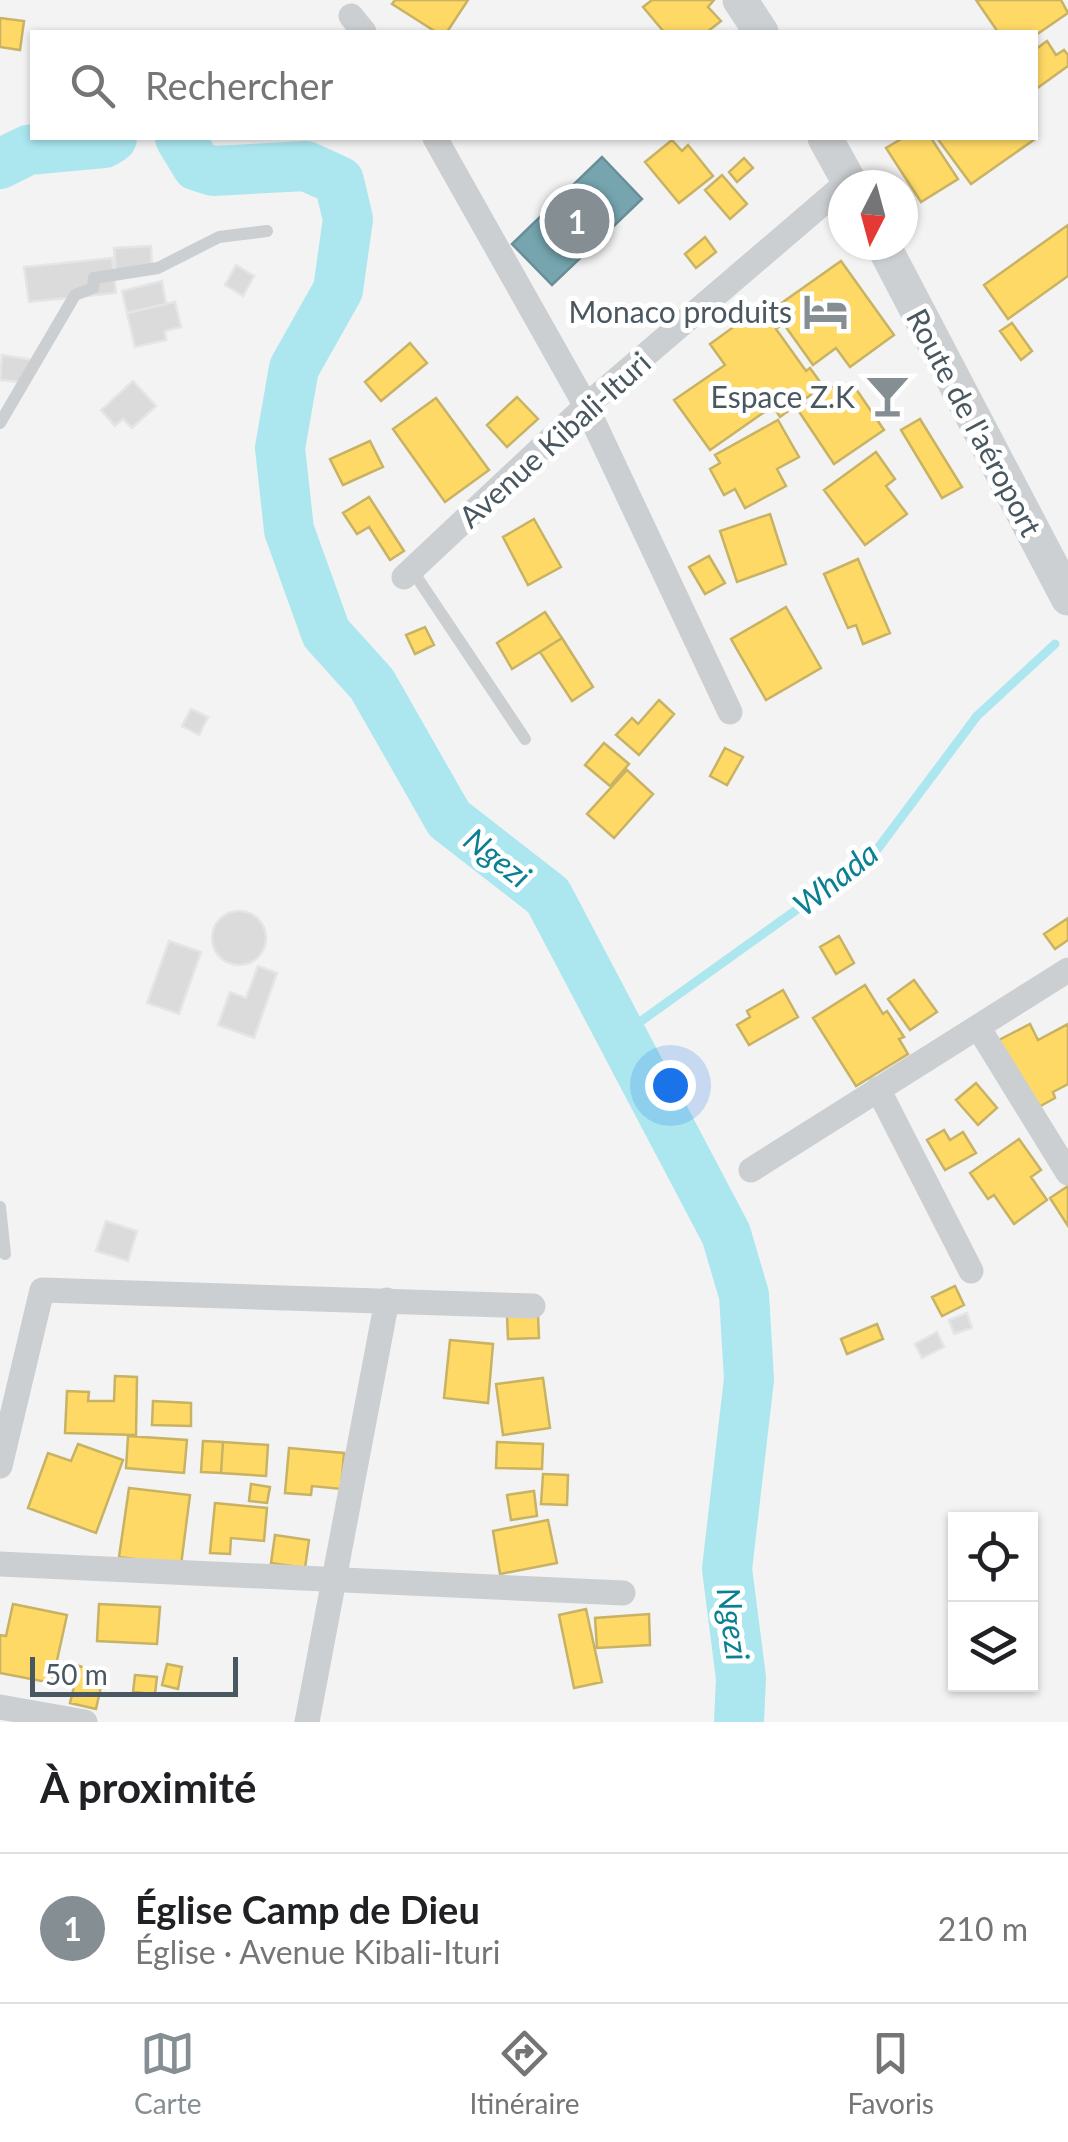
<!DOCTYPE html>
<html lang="fr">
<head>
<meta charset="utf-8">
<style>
	:root { --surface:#fff; --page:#f2f2f2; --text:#202124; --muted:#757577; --line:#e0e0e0; --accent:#848e93 }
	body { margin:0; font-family:Lato,sans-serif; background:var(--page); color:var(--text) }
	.controls { position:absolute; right:30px; bottom:30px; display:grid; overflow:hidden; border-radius:0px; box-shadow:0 2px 8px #0004 }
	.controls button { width:90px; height:90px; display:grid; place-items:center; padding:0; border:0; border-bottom:2px solid var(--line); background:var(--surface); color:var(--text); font:50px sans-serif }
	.compass { position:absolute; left:828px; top:170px; width:90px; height:90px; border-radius:50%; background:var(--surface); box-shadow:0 2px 8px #0004; rotate:186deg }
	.scale { position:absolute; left:30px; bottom:25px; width:208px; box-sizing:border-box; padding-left:10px; border:5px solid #495760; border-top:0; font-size:28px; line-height:35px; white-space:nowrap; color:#495760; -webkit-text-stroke:8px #fff; paint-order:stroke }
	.you { position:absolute; left:670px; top:1085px; width:35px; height:35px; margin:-25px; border:8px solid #fff; border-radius:50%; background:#1a73e8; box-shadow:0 0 0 15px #1a73e833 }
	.badge { display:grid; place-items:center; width:65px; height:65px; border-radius:50%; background:var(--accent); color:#fff; font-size:32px; font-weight:700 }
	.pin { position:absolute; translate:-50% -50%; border:5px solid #fff; box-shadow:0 2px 10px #0006 }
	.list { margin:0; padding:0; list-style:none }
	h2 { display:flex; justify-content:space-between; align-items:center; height:130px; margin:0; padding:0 40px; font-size:42px }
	h2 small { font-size:32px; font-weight:400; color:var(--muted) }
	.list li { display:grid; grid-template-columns:65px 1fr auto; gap:30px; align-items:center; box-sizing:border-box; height:150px; padding:0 40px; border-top:2px solid var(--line) }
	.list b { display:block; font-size:38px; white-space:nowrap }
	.list p { margin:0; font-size:32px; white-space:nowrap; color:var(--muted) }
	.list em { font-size:32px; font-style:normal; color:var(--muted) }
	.icon { flex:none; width:55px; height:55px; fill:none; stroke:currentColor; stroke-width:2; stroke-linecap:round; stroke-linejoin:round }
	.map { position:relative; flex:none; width:1068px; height:1722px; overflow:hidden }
	.search { position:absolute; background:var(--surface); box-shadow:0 2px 8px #0004; left:30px; right:30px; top:30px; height:110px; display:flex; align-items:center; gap:25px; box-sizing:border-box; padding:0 35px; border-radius:0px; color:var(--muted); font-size:38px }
	.sheet { height:280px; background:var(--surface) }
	nav { display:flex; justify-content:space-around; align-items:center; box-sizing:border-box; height:140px; border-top:2px solid var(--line); background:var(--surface); font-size:28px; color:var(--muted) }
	nav a { display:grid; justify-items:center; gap:5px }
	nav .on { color:var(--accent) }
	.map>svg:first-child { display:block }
	.homes { fill:#ffd966; stroke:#c8b264; stroke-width:2.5 }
	.public { fill:#76a5af; stroke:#688e97; stroke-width:2.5 }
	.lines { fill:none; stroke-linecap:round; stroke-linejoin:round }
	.stream { stroke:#ace7f0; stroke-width:9 }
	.river { stroke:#ace7f0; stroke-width:50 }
	.building { fill:#dbdbdc; stroke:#e4e5e6; stroke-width:2.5 }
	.lane { stroke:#cccfd1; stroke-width:12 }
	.street { stroke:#cccfd1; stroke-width:25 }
	.secondary { stroke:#cdd0d2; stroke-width:35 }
	.labels { text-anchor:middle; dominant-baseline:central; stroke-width:10; stroke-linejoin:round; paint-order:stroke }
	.poi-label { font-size:30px; fill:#495760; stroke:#fff; text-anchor:end }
	.street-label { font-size:30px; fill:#495760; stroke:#fff }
	.water-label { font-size:32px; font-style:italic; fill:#0b8092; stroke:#fff }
</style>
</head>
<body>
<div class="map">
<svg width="1068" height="1722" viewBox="0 0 1068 1722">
	<rect width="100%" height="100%" fill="#f3f3f3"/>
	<path class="homes" d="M 395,0 L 468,0 L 447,32 L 436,32 L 392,4 Z
		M 652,0 L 714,0 L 708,7 L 721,21 L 707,32 L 664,32 L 643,7 Z
		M 976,0 L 1061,0 L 1068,13 L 1036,35 L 998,32 Z
		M 0,18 L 24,21 L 20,50 L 0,47 Z
		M 1047,41 L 1056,55 L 1064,50 L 1068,55 L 1068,66 L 1036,89 L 1036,49 Z
		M 903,138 L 931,138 L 958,179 L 921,202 L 886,148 Z
		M 937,138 L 1034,138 L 1035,139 L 971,184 Z
		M 672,140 L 682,151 L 688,145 L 713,176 L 679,203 L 645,162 Z
		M 744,158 L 753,168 L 737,182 L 729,172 Z
		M 722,175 L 747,204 L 730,219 L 705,190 Z
		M 1068,225 L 1068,276 L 1008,319 L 984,285 Z
		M 705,237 L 716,252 L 696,268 L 685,254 Z
		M 841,261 L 894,335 L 850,367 L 836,348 L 813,365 L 773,309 Z
		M 764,305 L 780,326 L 776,329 L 806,371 L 810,368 L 823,386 L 780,417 L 773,406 L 710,450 L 674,400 L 725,365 L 710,344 Z
		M 1012,323 L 1032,351 L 1021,360 L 1000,331 Z
		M 410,343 L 427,363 L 381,401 L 365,382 Z
		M 839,383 L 845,392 L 854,386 L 884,430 L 834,464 L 798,410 Z
		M 517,397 L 538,419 L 507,447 L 487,425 Z
		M 436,398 L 489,470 L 445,502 L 393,429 Z
		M 920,419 L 962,487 L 942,498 L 901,430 Z
		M 778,420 L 799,457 L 777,469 L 786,486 L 745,508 L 735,489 L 724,495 L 710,469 L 720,463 L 715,455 Z
		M 370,441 L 383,467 L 343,485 L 330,459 Z
		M 876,452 L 895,479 L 886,486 L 907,514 L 865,545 L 824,490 Z
		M 369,497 L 404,551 L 390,560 L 369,527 L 357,534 L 343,513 Z
		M 770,514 L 786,564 L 737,582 L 720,531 Z
		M 534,519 L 561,567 L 528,585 L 503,537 Z
		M 709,556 L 725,583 L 705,594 L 689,567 Z
		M 858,559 L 890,633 L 863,644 L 856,625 L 848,628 L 824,574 Z
		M 786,607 L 821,668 L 766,700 L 731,639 Z
		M 545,612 L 562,638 L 512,669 L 497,643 Z
		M 425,627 L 434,645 L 415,654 L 406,635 Z
		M 562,638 L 593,687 L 572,701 L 540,652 Z
		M 659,700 L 674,714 L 639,755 L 616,735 L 632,718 L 638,724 Z
		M 604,743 L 629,764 L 610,786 L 585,765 Z
		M 725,748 L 743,757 L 727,785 L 710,776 Z
		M 627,770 L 653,794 L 614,838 L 587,814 Z
		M 1068,918 L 1068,940 L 1055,949 L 1044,934 Z
		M 839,936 L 854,963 L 836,974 L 820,947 Z
		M 914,980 L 937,1012 L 910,1030 L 888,999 Z
		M 865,985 L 883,1014 L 887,1011 L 904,1037 L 899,1039 L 908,1054 L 856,1086 L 813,1018 Z
		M 783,990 L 798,1017 L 749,1045 L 737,1025 L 750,1017 L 747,1011 Z
		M 1030,1024 L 1038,1040 L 1068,1024 L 1068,1084 L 1053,1092 L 1055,1098 L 1035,1109 L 999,1040 Z
		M 976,1083 L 997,1108 L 978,1125 L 956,1100 Z
		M 944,1130 L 950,1140 L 963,1132 L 976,1153 L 945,1170 L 927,1140 Z
		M 1019,1139 L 1041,1170 L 1031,1177 L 1047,1200 L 1014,1224 L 994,1195 L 988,1199 L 970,1173 Z
		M 1068,1186 L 1068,1226 L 1050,1198 Z
		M 955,1286 L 964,1305 L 942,1316 L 932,1297 Z
		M 538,1315 L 539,1338 L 508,1339 L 507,1316 Z
		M 877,1324 L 883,1339 L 847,1354 L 841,1339 Z
		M 450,1340 L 493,1344 L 488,1403 L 444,1398 Z
		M 115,1376 L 137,1377 L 136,1435 L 65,1433 L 67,1391 L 89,1392 L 88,1401 L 114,1401 Z
		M 543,1378 L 550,1428 L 503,1435 L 496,1384 Z
		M 153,1401 L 191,1403 L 191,1426 L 152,1425 Z
		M 128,1436 L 187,1440 L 184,1473 L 126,1468 Z
		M 203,1441 L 223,1442 L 221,1473 L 201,1472 Z
		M 223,1442 L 268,1445 L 266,1476 L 221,1473 Z
		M 497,1442 L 543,1444 L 542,1469 L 496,1468 Z
		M 78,1444 L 123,1460 L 96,1533 L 28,1508 L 48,1453 L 71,1461 Z
		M 289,1448 L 344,1453 L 341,1489 L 312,1486 L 311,1495 L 285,1493 Z
		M 543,1474 L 568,1475 L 567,1505 L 541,1504 Z
		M 251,1484 L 270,1487 L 267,1503 L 249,1501 Z
		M 129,1488 L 190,1495 L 181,1565 L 119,1557 Z
		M 534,1491 L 537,1516 L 511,1520 L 507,1495 Z
		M 215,1503 L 267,1508 L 264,1541 L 231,1538 L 230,1554 L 210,1553 Z
		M 548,1520 L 557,1563 L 500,1574 L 493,1531 Z
		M 275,1535 L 309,1540 L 305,1568 L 271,1563 Z
		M 13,1604 L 67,1615 L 52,1683 L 0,1673 L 0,1635 L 6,1636 Z
		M 99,1604 L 160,1607 L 157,1644 L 97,1641 Z
		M 586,1609 L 602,1682 L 574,1688 L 559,1615 Z
		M 649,1614 L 650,1645 L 597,1648 L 595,1618 Z
		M 167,1664 L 182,1667 L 178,1689 L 162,1685 Z
		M 79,1666 L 104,1673 L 96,1709 L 70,1703 Z
		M 135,1675 L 157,1677 L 155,1694 L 133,1692 Z"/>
	<path class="public" d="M 602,157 L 642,199 L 552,285 L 512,244 Z"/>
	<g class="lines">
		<path class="stream" d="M 623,1034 L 873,855 L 977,716 L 1055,644"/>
		<path class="river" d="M 180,138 L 197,166 L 213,171 L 306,166 L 339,181 L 348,219 L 338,290 L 294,368 L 280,448 L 289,530 L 326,633 L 372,684 L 449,819 L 548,896 L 726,1234 L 744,1295 L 749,1379 L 727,1569 L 741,1678 L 739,1722
			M 0,164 L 28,150 L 104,143 L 112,138"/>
	</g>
	<path class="building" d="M 151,246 L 152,269 L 116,278 L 114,248 Z
		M 112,258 L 116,293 L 29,302 L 24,267 Z
		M 236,265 L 254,276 L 243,296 L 225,285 Z
		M 162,281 L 166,304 L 127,313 L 122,291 Z
		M 175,302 L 181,327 L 165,331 L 166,340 L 135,347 L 127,313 Z
		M 2,355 L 33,360 L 29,383 L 0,380 Z
		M 133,381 L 156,406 L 132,428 L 123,419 L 115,426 L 101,410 Z
		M 191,709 L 208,717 L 199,735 L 182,726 Z
		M212 938a27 27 0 1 1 54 0a27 27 0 1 1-54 0Z
		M 169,941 L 201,952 L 179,1014 L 147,1003 Z
		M 258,966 L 277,973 L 254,1038 L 218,1025 L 230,992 L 246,998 Z
		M 106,1221 L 137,1231 L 128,1261 L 96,1251 Z
		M 967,1313 L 972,1328 L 954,1334 L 949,1320 Z
		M 937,1332 L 944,1347 L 922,1358 L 915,1344 Z"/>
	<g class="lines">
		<path class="lane" d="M 0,423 L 75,295 L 93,288 L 94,278 L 158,268 L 219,237 L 267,231
			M 412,570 L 525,739
			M 0,1207 L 5,1254"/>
		<path class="street" d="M 351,16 L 364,32
			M 435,138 L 586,406 L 730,712
			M 404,577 L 586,406 L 843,186
			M 978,1027 L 1068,1173
			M 878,1089 L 971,1271
			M 751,1170 L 1068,970
			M 0,1466 L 42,1290 L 533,1306
			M 0,1564 L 623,1593
			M 0,1707 L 85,1722
			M 307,1722 L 387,1300"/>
		<path class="secondary" d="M 740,0 L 761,32
			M 825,138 L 851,185
			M 883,245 L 1068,598"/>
	</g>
	<defs>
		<symbol id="hotel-bare" viewBox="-9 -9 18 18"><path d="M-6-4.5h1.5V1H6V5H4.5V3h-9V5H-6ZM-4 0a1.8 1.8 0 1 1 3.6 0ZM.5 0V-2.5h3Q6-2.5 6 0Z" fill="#848e93" stroke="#fff" stroke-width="2.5" paint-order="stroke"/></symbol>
		<symbol id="bar-bare" viewBox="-9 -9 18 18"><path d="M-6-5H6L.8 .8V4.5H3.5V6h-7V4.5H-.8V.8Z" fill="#848e93" stroke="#fff" stroke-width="2.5" paint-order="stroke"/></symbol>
	</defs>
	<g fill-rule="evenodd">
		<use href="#hotel-bare" x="794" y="280" width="63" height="63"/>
		<use href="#bar-bare" x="856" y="364" width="63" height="63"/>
	</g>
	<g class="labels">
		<g class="poi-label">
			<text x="792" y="311">Monaco produits</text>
			<text x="855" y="396">Espace Z.K</text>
		</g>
		<g class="street-label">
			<text transform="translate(975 422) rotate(62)">Route de l'aéroport</text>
			<text transform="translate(554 439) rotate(-42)">Avenue Kibali-Ituri</text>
		</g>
		<g class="water-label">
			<text transform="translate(498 857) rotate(38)">Ngezi</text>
			<text transform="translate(835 878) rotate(-38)">Whada</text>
			<text transform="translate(734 1624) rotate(82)">Ngezi</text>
		</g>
	</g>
</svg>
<div class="controls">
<button><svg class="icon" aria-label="locate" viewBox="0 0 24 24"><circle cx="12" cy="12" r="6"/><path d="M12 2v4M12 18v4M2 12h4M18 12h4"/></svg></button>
<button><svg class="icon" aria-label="layers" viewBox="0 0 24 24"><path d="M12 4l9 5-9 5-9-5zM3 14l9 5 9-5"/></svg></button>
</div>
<svg class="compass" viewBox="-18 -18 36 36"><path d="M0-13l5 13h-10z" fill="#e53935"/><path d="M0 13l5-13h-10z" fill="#757577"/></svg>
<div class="scale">50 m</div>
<div class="you"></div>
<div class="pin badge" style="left:577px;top:221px">1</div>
<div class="search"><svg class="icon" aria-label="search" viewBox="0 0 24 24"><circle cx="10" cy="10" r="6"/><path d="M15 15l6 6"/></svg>Rechercher</div>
</div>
<section class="sheet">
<h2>À proximité<small></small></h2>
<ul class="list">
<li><span class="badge">1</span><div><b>Église Camp de Dieu</b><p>Église · Avenue Kibali-Ituri</p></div><em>210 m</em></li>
</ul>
</section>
<nav>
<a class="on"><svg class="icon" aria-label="map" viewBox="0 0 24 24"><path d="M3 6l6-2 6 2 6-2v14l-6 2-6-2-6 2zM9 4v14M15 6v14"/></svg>Carte</a>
<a><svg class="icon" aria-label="directions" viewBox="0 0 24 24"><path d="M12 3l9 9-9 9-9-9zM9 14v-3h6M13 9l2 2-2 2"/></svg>Itinéraire</a>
<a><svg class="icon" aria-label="saved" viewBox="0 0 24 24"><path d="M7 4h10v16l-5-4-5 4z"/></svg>Favoris</a>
</nav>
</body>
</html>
